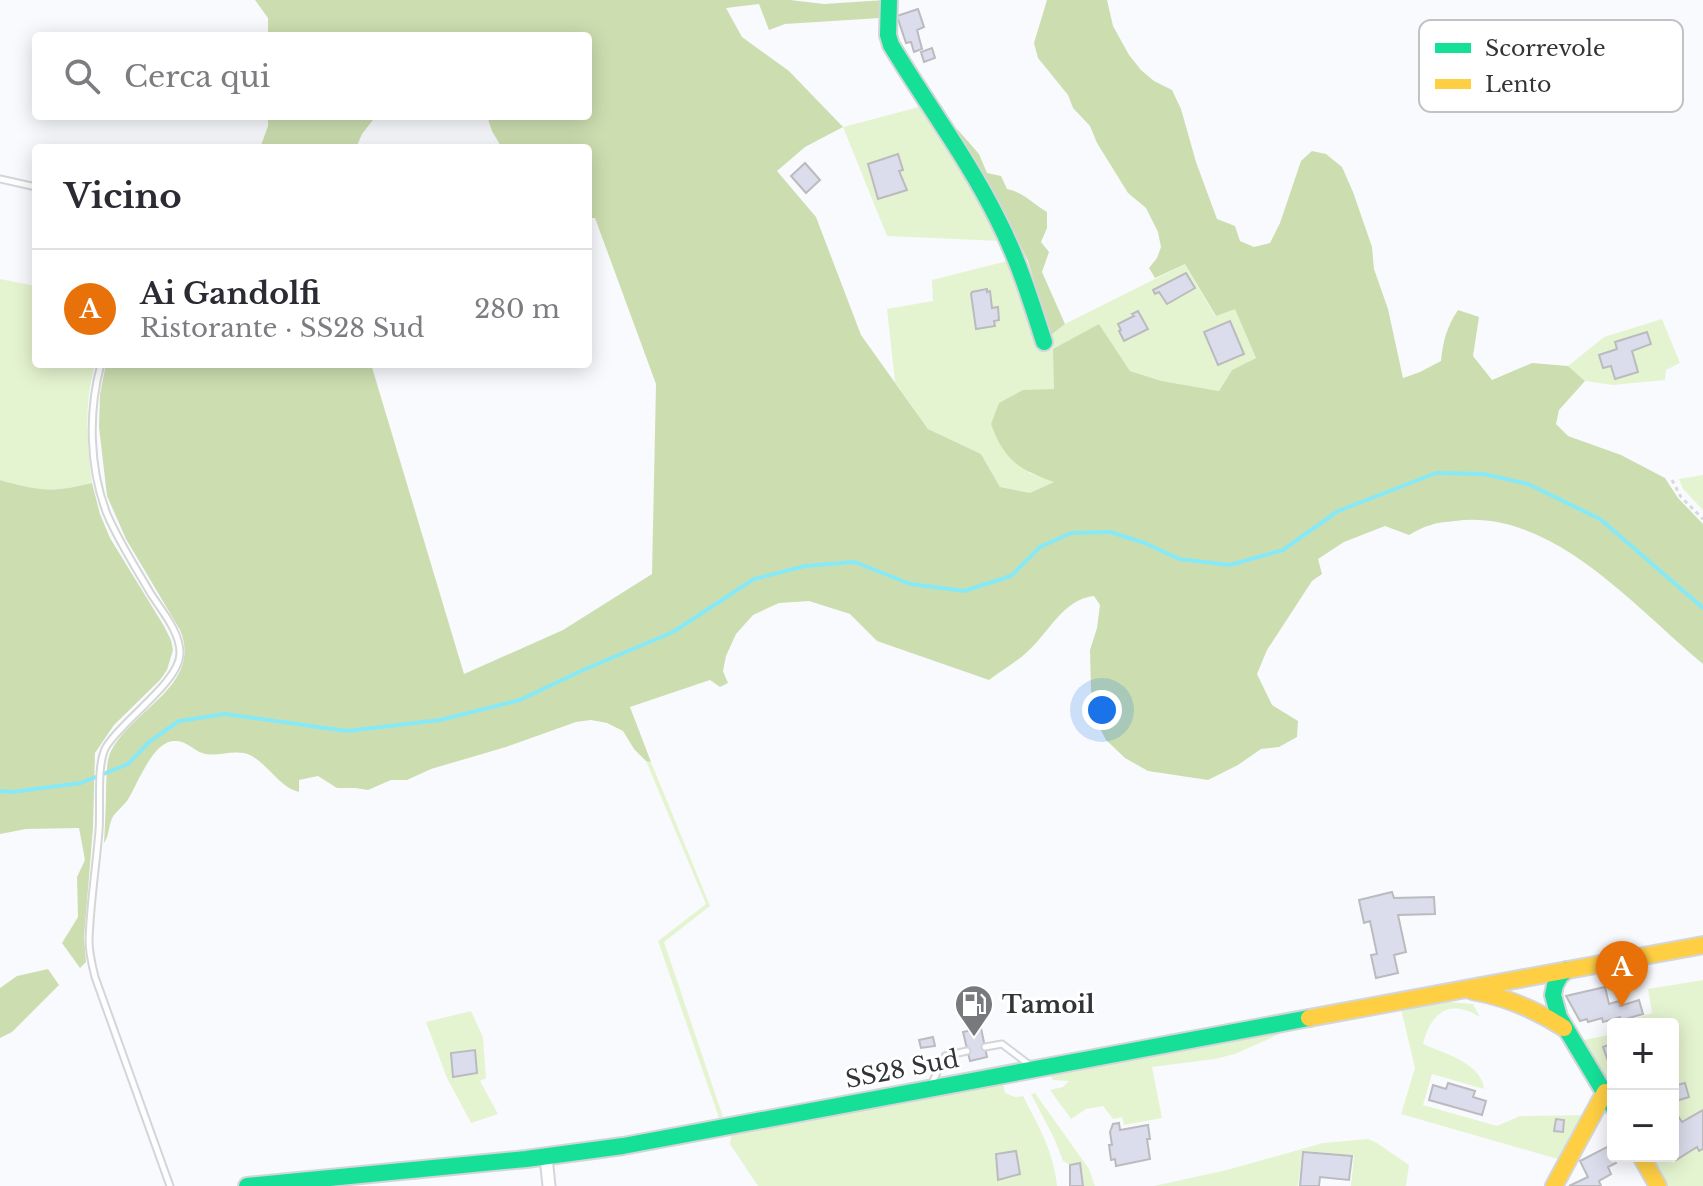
<!DOCTYPE html>
<html lang="it">
<head>
<meta charset="utf-8">
<style>
	:root { --surface:#fff; --page:#f7f7f7; --text:#2b2b33; --muted:#7c7c81; --line:#e1e1e2; --accent:#d93025 }
	body { margin:0; font-family:"Libre Baskerville",serif; background:var(--page); color:var(--text) }
	.controls { position:absolute; right:24px; bottom:24px; display:grid; overflow:hidden; border-radius:8px; box-shadow:0 4px 20px #0003 }
	.controls button { width:72px; height:72px; display:grid; place-items:center; padding:0; border:0; border-bottom:2px solid var(--line); background:var(--surface); color:var(--text); font:40px sans-serif }
	.you { position:absolute; left:1102px; top:710px; width:28px; height:28px; margin:-20px; border:6px solid #fff; border-radius:50%; background:#1a73e8; box-shadow:0 0 0 12px #1a73e833 }
	.badge { display:grid; place-items:center; width:52px; height:52px; border-radius:50%; background:var(--accent); color:#fff; font-size:26px; font-weight:700 }
	.pin { position:absolute; translate:-50% -66px; filter:drop-shadow(0 2px 4px #0008) }
	.pin::after { content:''; position:absolute; top:42px; width:28px; height:24px; background:inherit; clip-path:polygon(0 0,100% 0,50% 100%) }
	.list { margin:0; padding:0; list-style:none }
	h2 { display:flex; justify-content:space-between; align-items:center; height:104px; margin:0; padding:0 32px; font-size:34px }
	h2 small { font-size:26px; font-weight:400; color:var(--muted) }
	.list li { display:grid; grid-template-columns:52px 1fr auto; gap:24px; align-items:center; box-sizing:border-box; height:120px; padding:0 32px; border-top:2px solid var(--line) }
	.list b { display:block; font-size:30px; white-space:nowrap }
	.list p { margin:0; font-size:26px; white-space:nowrap; color:var(--muted) }
	.list em { font-size:26px; font-style:normal; color:var(--muted) }
	.icon { flex:none; width:44px; height:44px; fill:none; stroke:currentColor; stroke-width:2; stroke-linecap:round; stroke-linejoin:round }
	.map { position:relative; flex:none; width:1703px; height:1186px; overflow:hidden }
	.search { position:absolute; background:var(--surface); box-shadow:0 4px 20px #0003; left:32px; top:32px; width:560px; height:88px; display:flex; align-items:center; gap:20px; box-sizing:border-box; padding:0 28px; border-radius:8px; color:var(--muted); font-size:30px }
	.panel { position:absolute; background:var(--surface); box-shadow:0 4px 20px #0003; left:32px; top:144px; width:560px; height:224px; border-radius:8px }
	.map>svg:first-child { display:block }
	.green { fill:#e5f4d0 }
	.forest { fill:#ccdeb0 }
	.lines { fill:none; stroke-linecap:round; stroke-linejoin:round }
	.stream { stroke:#87e9f6; stroke-width:4 }
	.building { fill:#dcddec; stroke:#bbbbbf; stroke-width:2 }
	.lane-casing { stroke:#d4d5d8; stroke-width:9 }
	.street-casing { stroke:#d4d5d8; stroke-width:15 }
	.fast-casing { stroke:#d4d5d8; stroke-width:20 }
	.slow-casing { stroke:#d4d5d8; stroke-width:20 }
	.path { stroke:#d9d9db; stroke-width:3; stroke-dasharray:4 4; stroke-linecap:butt }
	.lane { stroke:#fefeff; stroke-width:5 }
	.street { stroke:#fefeff; stroke-width:11 }
	.fast { stroke:#16e098; stroke-width:16 }
	.slow { stroke:#ffcf43; stroke-width:16 }
	.labels { text-anchor:middle; dominant-baseline:central; stroke-width:6; stroke-linejoin:round; paint-order:stroke }
	.poi-label { font-size:24px; font-weight:bold; fill:#333437; stroke:#fff; text-anchor:start }
	.street-label { font-size:24px; fill:#333437; stroke:#fff }
	.key { fill:#fff; stroke:#c2c2c3; stroke-width:2 }
	.key-label { font-size:22px; fill:#333437 }
</style>
</head>
<body>
<div class="map">
<svg width="1703" height="1186" viewBox="0 0 1703 1186">
	<rect width="100%" height="100%" fill="#f9fafe"/>
	<path class="green" d="M 923,106 L 991,221 L 1000,241 L 887,236 L 843,127 Z
		M 1007,261 L 1034,342 L 1041,348 L 1052,349 L 1051,335 L 1065,324 L 1185,264 L 1215,316 L 1235,308 L 1256,358 L 1232,370 L 1219,391 L 1162,381 L 1130,371 L 1099,324 L 1054,389 L 1029,473 L 1055,482 L 1030,494 L 1000,487 L 981,454 L 928,429 L 895,382 L 887,309 L 933,301 L 932,280 Z
		M 0,279 L 36,286 L 36,364 L 95,364 C 84,404 87,442 92,483 C 52,493 40,491 0,480 Z
		M 1662,319 L 1680,363 L 1666,370 L 1665,380 L 1613,385 L 1585,381 L 1568,366 L 1604,337 Z
		M 1703,475 L 1703,510 L 1683,489 L 1679,479 Z
		M 646,761 L 651,762 L 710,906 L 664,942 L 723,1117 L 719,1118 L 658,941 L 706,904 Z
		M 1703,980 L 1703,1186 L 1668,1186 L 1651,1156 L 1673,1156 L 1673,1024 L 1638,1024 L 1637,1018 L 1652,1013 L 1648,989 Z
		M 1449,1002 L 1473,1004 L 1480,1017 C 1449,998 1431,1013 1423,1044 C 1443,1053 1482,1063 1484,1089 L 1432,1074 L 1423,1105 L 1497,1126 L 1520,1116 L 1586,1115 L 1561,1160 L 1401,1114 L 1415,1068 L 1401,1009 Z
		M 471,1011 L 483,1037 L 486,1078 L 480,1081 L 498,1114 L 471,1123 L 447,1078 L 426,1022 Z
		M 1282,1033 L 1235,1054 L 1215,1059 L 1152,1067 L 1162,1118 L 1124,1125 L 1122,1117 L 1113,1119 L 1103,1106 L 1086,1109 L 1071,1119 L 1050,1090 L 1063,1087 L 1069,1081 L 1053,1080 L 1051,1076 Z
		M 1613,1034 L 1613,1090 L 1584,1040 Z
		M 1003,1084 L 1005,1093 L 1015,1097 L 1023,1096 C 1038,1125 1054,1152 1057,1186 L 758,1186 L 730,1144 L 731,1134 Z
		M 1035,1093 L 1089,1169 L 1095,1186 L 1083,1186 L 1079,1163 L 1070,1165 L 1063,1161 L 1054,1138 L 1031,1094 Z
		M 1368,1139 L 1377,1143 L 1409,1165 L 1406,1186 L 1351,1186 L 1354,1155 L 1302,1151 L 1298,1186 L 1154,1186 L 1227,1170 L 1323,1143 Z"/>
	<path class="forest" d="M 255,0 L 790,0 L 824,4 L 885,0 L 880,18 L 785,24 L 769,30 L 759,4 L 726,8 L 742,37 L 789,71 L 843,127 L 805,147 L 777,171 L 816,217 L 861,335 L 928,429 L 981,454 L 1000,487 L 1030,493 L 1054,482 C 1018,469 1004,460 991,424 L 999,403 L 1023,390 L 1054,389 L 1053,349 L 1099,324 L 1130,371 L 1162,381 L 1219,391 L 1232,370 L 1256,358 L 1235,309 L 1216,316 L 1185,264 L 1155,278 L 1149,268 L 1157,258 L 1161,247 L 1158,232 L 1146,208 L 1128,193 L 1097,143 L 1090,126 L 1073,108 L 1068,95 L 1038,58 L 1034,43 L 1047,0 L 1107,0 L 1113,26 L 1129,55 L 1141,70 L 1154,81 L 1172,90 L 1181,109 L 1196,162 L 1217,219 L 1235,226 L 1240,241 L 1254,247 L 1270,243 L 1280,223 L 1301,161 L 1312,151 L 1326,154 L 1342,167 L 1353,192 L 1372,247 L 1374,269 L 1388,309 L 1403,378 L 1420,372 L 1441,361 C 1443,341 1447,326 1458,310 L 1479,317 L 1473,356 L 1492,380 L 1532,363 L 1568,366 L 1585,381 L 1559,410 L 1556,424 L 1568,436 L 1621,455 L 1665,478 L 1678,498 L 1703,524 L 1703,664 C 1635,608 1552,508 1455,521 C 1447,522 1438,522 1431,525 C 1423,527 1416,531 1409,535 L 1385,526 L 1344,542 L 1318,559 L 1322,574 L 1312,581 L 1267,650 L 1257,674 L 1272,705 L 1298,721 L 1297,737 L 1279,747 L 1261,749 L 1238,765 L 1208,780 L 1148,771 L 1125,758 L 1106,740 L 1094,717 L 1091,690 L 1090,650 L 1097,628 L 1100,605 L 1094,596 C 1063,599 1048,634 1026,653 C 1015,663 1001,671 989,680 L 877,641 L 850,614 L 809,601 L 779,603 L 753,615 L 736,634 L 726,656 L 723,671 L 728,683 L 720,687 L 710,680 L 630,707 L 651,762 L 646,761 L 634,749 L 623,731 L 607,723 L 591,720 L 576,722 L 506,747 L 431,769 L 407,780 L 391,780 L 368,790 L 355,788 L 337,788 L 318,776 L 299,780 L 299,792 C 279,787 268,764 250,755 C 235,748 217,758 202,753 C 192,749 185,740 174,741 C 152,742 138,784 127,801 C 123,806 118,810 114,815 C 108,823 110,835 104,843 C 105,824 106,806 106,787 C 107,777 106,766 109,756 C 127,711 204,687 180,630 L 126,539 L 107,496 L 99,427 L 100,394 L 106,364 L 371,364 L 464,674 L 563,630 L 652,574 L 656,384 L 595,218 L 588,218 L 588,148 L 502,148 L 492,131 L 487,116 L 588,116 L 588,36 L 268,36 L 268,18 Z
		M 268,116 L 376,116 L 362,134 L 356,148 L 260,148 L 268,126 Z
		M 958,130 L 979,154 L 987,173 L 1001,176 L 1007,189 C 1023,192 1033,204 1047,212 L 1047,228 L 1041,242 L 1049,252 L 1042,272 L 1065,324 L 1051,335 L 1028,261 L 1002,207 L 953,132 Z
		M 0,480 C 40,491 51,493 92,483 L 100,514 L 110,538 L 164,626 L 171,640 L 173,650 L 167,670 L 160,680 L 114,725 L 95,753 L 93,828 L 84,938 L 86,962 L 80,968 L 62,943 L 78,917 L 77,877 L 85,860 L 79,828 L 26,829 L 0,834 Z
		M 48,969 L 59,985 L 12,1032 L 0,1038 L 0,988 L 17,976 Z"/>
	<g class="lines">
		<path class="stream" d="M 0,791 L 12,792 L 81,783 L 128,764 L 149,742 L 179,721 L 225,714 L 347,731 L 440,720 L 520,700 L 583,670 L 673,632 L 754,579 L 805,566 L 855,562 L 910,584 L 964,591 L 1011,576 L 1040,547 L 1071,533 L 1110,532 L 1145,543 L 1179,559 L 1230,565 L 1283,550 L 1338,511 L 1436,473 L 1484,474 L 1528,484 L 1600,519 L 1703,608"/>
	</g>
	<path class="building" d="M 918,9 L 924,27 L 917,30 L 922,49 L 914,52 L 911,42 L 906,43 L 897,16 Z
		M 932,48 L 935,58 L 924,62 L 921,52 Z
		M 898,154 L 903,170 L 899,171 L 907,190 L 878,199 L 868,164 Z
		M 805,163 L 820,180 L 806,193 L 791,176 Z
		M 1186,273 L 1195,288 L 1167,304 L 1159,292 L 1155,294 L 1153,290 Z
		M 987,289 L 987,292 L 990,291 L 992,308 L 998,307 L 999,320 L 994,321 L 995,326 L 976,329 L 971,294 L 972,292 Z
		M 1138,311 L 1148,329 L 1124,341 L 1119,331 L 1121,330 L 1118,324 L 1134,316 L 1132,314 Z
		M 1230,321 L 1244,354 L 1218,365 L 1204,332 Z
		M 1647,332 L 1651,344 L 1632,351 L 1638,372 L 1615,379 L 1611,366 L 1603,368 L 1599,355 L 1617,349 L 1615,342 Z
		M 1392,892 L 1394,898 L 1434,897 L 1435,914 L 1398,915 L 1406,952 L 1394,955 L 1398,973 L 1376,978 L 1371,955 L 1377,954 L 1370,921 L 1364,923 L 1359,900 Z
		M 1605,987 L 1609,1004 L 1619,1001 L 1620,1006 L 1639,1000 L 1643,1014 L 1622,1020 L 1620,1017 L 1603,1022 L 1602,1018 L 1588,1022 L 1587,1019 L 1580,1021 L 1566,996 Z
		M 981,1028 L 987,1057 L 970,1061 L 963,1032 Z
		M 933,1037 L 935,1046 L 921,1048 L 919,1040 Z
		M 1613,1043 L 1613,1061 L 1608,1061 L 1603,1047 Z
		M 475,1050 L 477,1073 L 453,1077 L 451,1053 Z
		M 1448,1083 L 1475,1091 L 1473,1097 L 1486,1101 L 1482,1115 L 1429,1100 L 1433,1085 L 1446,1089 Z
		M 1685,1083 L 1689,1097 L 1673,1102 L 1673,1086 Z
		M 1703,1110 L 1703,1149 L 1699,1151 L 1697,1147 L 1676,1160 L 1673,1154 L 1673,1119 L 1678,1116 L 1682,1122 Z
		M 1556,1119 L 1564,1120 L 1563,1132 L 1554,1131 Z
		M 1119,1123 L 1120,1130 L 1148,1125 L 1150,1139 L 1147,1139 L 1150,1159 L 1116,1166 L 1115,1159 L 1111,1160 L 1109,1145 L 1112,1145 L 1110,1132 L 1113,1124 Z
		M 1607,1147 L 1616,1163 L 1608,1167 L 1611,1174 L 1599,1181 L 1601,1186 L 1569,1186 L 1588,1177 L 1580,1161 Z
		M 1016,1151 L 1020,1174 L 998,1180 L 996,1154 Z
		M 1303,1152 L 1352,1156 L 1349,1180 L 1320,1177 L 1319,1186 L 1300,1186 Z
		M 1080,1163 L 1083,1186 L 1070,1186 L 1070,1165 Z"/>
	<g class="lines">
		<defs>
			<path id="lane" d="M 0,179 L 36,187
				M 101,364 C 88,411 89,468 107,514 C 119,542 136,568 151,594 C 162,611 180,632 180,653 C 180,682 122,720 106,747 C 96,764 101,810 99,831 C 96,868 90,904 89,941 C 89,953 92,965 95,977 L 170,1186
				M 985,1047 L 1002,1044 L 1031,1066
				M 931,1085 L 945,1056 L 967,1051"/>
			<path id="street" d="M 546,1157 L 549,1186"/>
			<path id="fast" d="M 889,0 L 888,35 L 891,45 C 926,103 968,159 998,220 C 1018,259 1031,301 1044,342
				M 1567,970 L 1560,976 L 1555,985 L 1553,995 L 1559,1017 L 1613,1107
				M 247,1186 L 526,1159 L 623,1146 L 1309,1018"/>
			<path id="slow" d="M 1472,991 C 1506,997 1535,1009 1564,1028
				M 1309,1018 L 1703,945
				M 1641,1156 L 1658,1186
				M 1554,1186 L 1605,1092"/>
		</defs>
		<use href="#lane" class="lane-casing"/>
		<use href="#street" class="street-casing"/>
		<use href="#fast" class="fast-casing"/>
		<use href="#slow" class="slow-casing"/>
		<path class="path" d="M 1672,480 L 1681,497 L 1703,519"/>
		<use href="#lane" class="lane"/>
		<use href="#street" class="street"/>
		<use href="#fast" class="fast"/>
		<use href="#slow" class="slow"/>
	</g>
	<defs>
		<symbol id="fuel-pin" viewBox="-11 -11 22 30"><path d="M0 17L-7.5 6A9.5 9.5 0 1 1 7.5 6Z" fill="#78797d" stroke="#fff"/><path d="M-5.5-6h7V0h2V4h1.3V-2.5L3-4.5l.8-.8L6-3V5H2.5V1h-1V6h-7ZM-4.2-4.7v3.2H.2V-4.7Z" fill="#fff"/></symbol>
	</defs>
	<g fill-rule="evenodd">
		<use href="#fuel-pin" x="952" y="982" width="44" height="60"/>
	</g>
	<g class="labels">
		<g class="poi-label">
			<text x="1002" y="1004">Tamoil</text>
		</g>
		<g class="street-label">
			<text transform="translate(902 1069) rotate(-11)">SS28 Sud</text>
		</g>
	</g>
	<rect x="1419" y="20" width="264" height="92" rx="12" class="key"/>
	<rect x="1435" y="43" width="36" height="10" fill="#16e098"/>
	<rect x="1435" y="79" width="36" height="10" fill="#ffcf43"/>
	<g class="key-label">
		<text x="1485" y="56">Scorrevole</text>
		<text x="1485" y="92">Lento</text>
	</g>
</svg>
<div class="controls">
<button>+</button>
<button>−</button>
</div>
<div class="you"></div>
<div class="pin badge" style="left:1622px;top:1007px;background:#e8710a">A</div>
<div class="search"><svg class="icon" aria-label="search" viewBox="0 0 24 24"><circle cx="10" cy="10" r="6"/><path d="M15 15l6 6"/></svg>Cerca qui</div>
<section class="panel">
<h2>Vicino<small></small></h2>
<ul class="list">
<li><span class="badge" style="background:#e8710a">A</span><div><b>Ai Gandolfi</b><p>Ristorante · SS28 Sud</p></div><em>280 m</em></li>
</ul>
</section>
</div>
</body>
</html>
